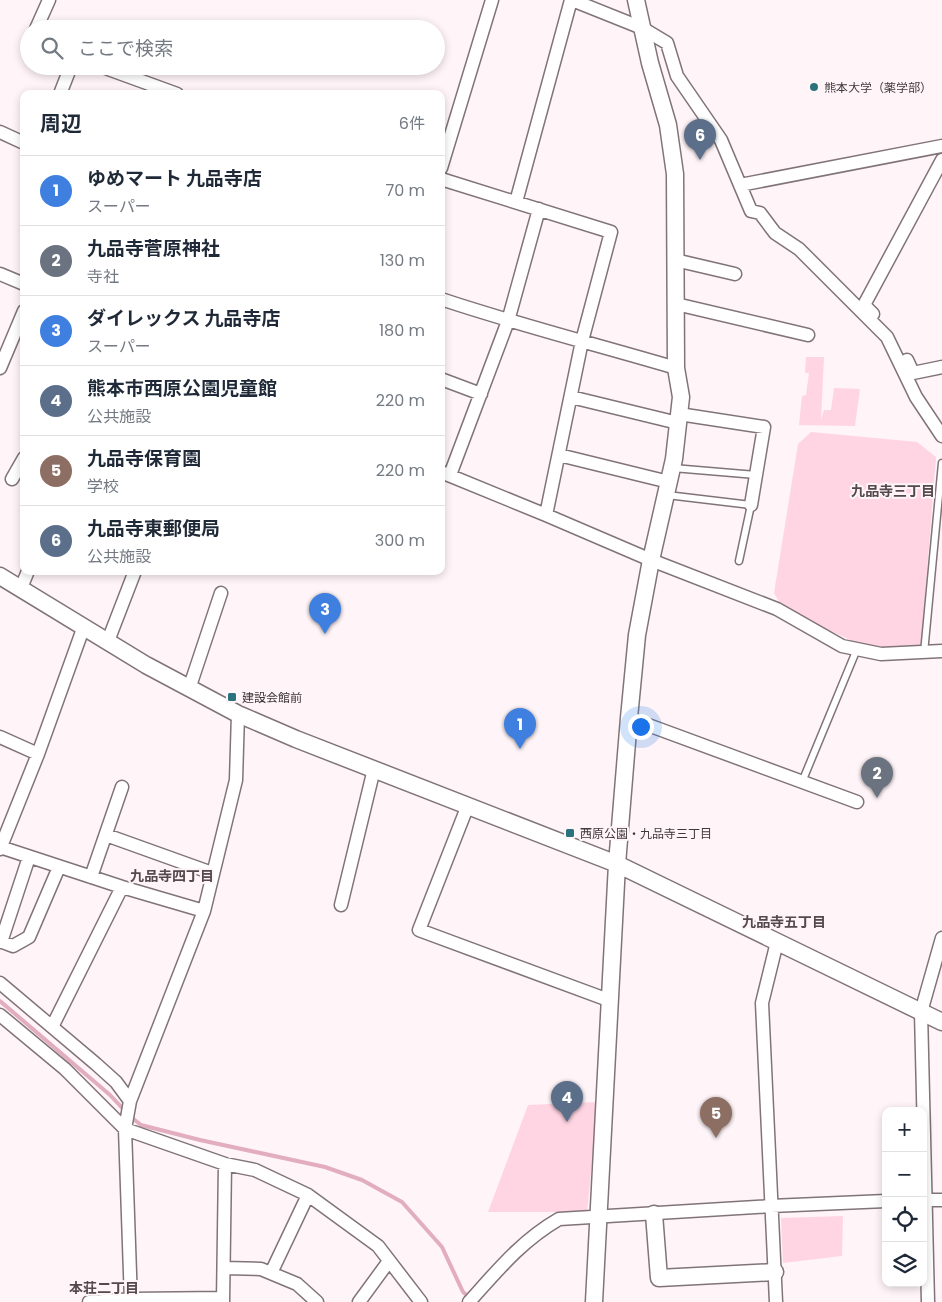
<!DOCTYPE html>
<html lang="ja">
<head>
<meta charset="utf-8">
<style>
	:root { --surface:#fff; --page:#f2f2f3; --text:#1f2937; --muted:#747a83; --line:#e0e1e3; --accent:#2a727c }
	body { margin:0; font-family:Poppins,"Noto Sans JP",sans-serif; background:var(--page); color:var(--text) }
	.controls { position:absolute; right:15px; bottom:15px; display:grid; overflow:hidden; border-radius:10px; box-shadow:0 2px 8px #0003 }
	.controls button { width:45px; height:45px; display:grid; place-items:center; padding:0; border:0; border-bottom:1px solid var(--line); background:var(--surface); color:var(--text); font:25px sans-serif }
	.you { position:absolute; left:640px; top:726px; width:18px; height:18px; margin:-12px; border:4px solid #fff; border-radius:50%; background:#1a73e8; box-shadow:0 0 0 8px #1a73e833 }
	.badge { display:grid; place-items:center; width:32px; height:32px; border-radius:50%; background:var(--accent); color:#fff; font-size:16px; font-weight:700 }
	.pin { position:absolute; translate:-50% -41px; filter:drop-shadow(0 1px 2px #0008) }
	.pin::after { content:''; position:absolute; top:26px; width:18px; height:15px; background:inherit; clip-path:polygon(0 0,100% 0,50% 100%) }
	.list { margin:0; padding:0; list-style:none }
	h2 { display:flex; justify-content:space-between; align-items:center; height:65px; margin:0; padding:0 20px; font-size:21px }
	h2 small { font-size:16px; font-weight:400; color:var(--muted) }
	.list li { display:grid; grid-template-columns:32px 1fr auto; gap:15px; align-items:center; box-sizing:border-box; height:70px; padding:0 20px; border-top:1px solid var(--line) }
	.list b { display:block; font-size:19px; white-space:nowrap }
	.list p { margin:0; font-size:16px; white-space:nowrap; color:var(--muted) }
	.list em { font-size:16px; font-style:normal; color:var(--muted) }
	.icon { flex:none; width:28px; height:28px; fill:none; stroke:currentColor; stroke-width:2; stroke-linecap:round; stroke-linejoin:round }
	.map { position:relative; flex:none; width:942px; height:1302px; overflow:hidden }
	.search { position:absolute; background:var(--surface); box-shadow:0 2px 8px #0003; left:20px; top:20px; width:425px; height:55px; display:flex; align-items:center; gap:12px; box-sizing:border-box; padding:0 18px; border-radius:28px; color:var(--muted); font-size:19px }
	.panel { position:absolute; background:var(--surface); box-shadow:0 2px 8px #0003; left:20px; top:90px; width:425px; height:485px; border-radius:10px }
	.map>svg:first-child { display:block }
	.green { fill:#ffd5e3 }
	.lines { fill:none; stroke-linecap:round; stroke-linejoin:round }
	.stream { stroke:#e2adbf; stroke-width:4 }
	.service-casing { stroke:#807478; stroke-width:9 }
	.minor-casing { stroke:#807478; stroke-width:15 }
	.tertiary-casing { stroke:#807478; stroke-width:19 }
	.service { stroke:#fff; stroke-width:6 }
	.minor { stroke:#fff; stroke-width:12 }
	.tertiary { stroke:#fff; stroke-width:16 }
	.poi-dot { fill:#2a727c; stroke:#fff4f7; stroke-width:2 }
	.labels { text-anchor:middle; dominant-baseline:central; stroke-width:4; stroke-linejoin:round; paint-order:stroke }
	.poi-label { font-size:12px; fill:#3e393a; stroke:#fff4f7; text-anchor:start }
	.neighbourhood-label { font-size:14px; font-weight:bold; fill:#54494d; stroke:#fff4f7 }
</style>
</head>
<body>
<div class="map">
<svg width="942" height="1302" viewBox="0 0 942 1302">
	<rect width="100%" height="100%" fill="#fff4f7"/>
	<path class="green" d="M 806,357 L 824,357 L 821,420 L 824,410 L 831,410 L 834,388 L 860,389 L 855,426 L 799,425 L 802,396 L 806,395 L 809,373 L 805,373 Z
		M 811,432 L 917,442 L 936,457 L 921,648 L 884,648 L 855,642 L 783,609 L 774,593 L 798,444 Z
		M 598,1102 L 587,1212 L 488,1212 L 528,1105 Z
		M 843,1216 L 842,1256 L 783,1263 L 781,1218 Z"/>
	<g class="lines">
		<path class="stream" d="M 0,1001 L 110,1095 L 126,1112
			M 131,1117 L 141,1125 L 200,1140 L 325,1167 L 362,1180 L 402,1202 L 442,1247 L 463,1292 L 470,1298"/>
		<defs>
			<path id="service" d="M 673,468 L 756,475
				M 667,495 L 751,505 L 739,561
				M 924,653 L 942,463
				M 802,782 L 857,649"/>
			<path id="minor" d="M 572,0 L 642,28 L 667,43 L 677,76 L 721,140 L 740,185
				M 36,29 L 49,0
				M 100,66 L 177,94
				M 60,94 L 71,66
				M 0,132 L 24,143
				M 942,146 L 740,185 L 751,211 L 760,213 L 775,233 L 799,249 L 887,337 L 916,397 L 942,436
				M 441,168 L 492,0
				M 441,179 L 611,232 L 582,341 L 546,515
				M 516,202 L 571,0
				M 675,260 L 735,274
				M 0,274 L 24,284
				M 441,299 C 519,325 598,345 676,368
				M 676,304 L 808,335
				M 873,314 L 864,305 L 942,160
				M 907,360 L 913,373 L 942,367
				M 0,368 L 24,311
				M 441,379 L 481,394
				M 571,397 L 678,423
				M 679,414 L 764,427 L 751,505
				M 559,455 L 669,482
				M 441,472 L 546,515 L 651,560 L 777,609 L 842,646 L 881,654 L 942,651
				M 450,475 L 508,321 L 539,209
				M 12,479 L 24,458
				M 21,588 L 28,571
				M 108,641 L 135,571
				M 189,689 L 221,593
				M 629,718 L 857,802
				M 0,737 L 38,754
				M 468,805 L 419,930 L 611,1001
				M 106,835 L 212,873
				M 0,847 L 122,887 L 204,911
				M 0,849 L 38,754 L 84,626
				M 91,877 L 122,787
				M 341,905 L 374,769
				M 0,941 L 13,946 L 29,937 L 59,867
				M 1,942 L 29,857
				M 0,983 L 96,1064 L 116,1082 L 130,1101
				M 0,1015 L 65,1069 L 125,1129 L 225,1164 L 255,1170 L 308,1195 L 378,1246 L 421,1302
				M 52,1027 L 122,887
				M 923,1200 L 942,1200
				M 224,1268 L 261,1269 L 297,1284 L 317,1302
				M 271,1273 L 308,1195
				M 89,1302 L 131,1299 L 223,1298
				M 131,1302 L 125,1129 L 130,1101 L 204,911 L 236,780 L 238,714
				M 223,1302 L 225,1164
				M 359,1302 L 389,1261
				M 469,1302 C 497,1271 521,1241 559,1219 L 771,1206 L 886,1201
				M 776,1302 L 762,1003 L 777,942
				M 928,1302 L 921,1012 L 942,938"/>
			<path id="tertiary" d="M 0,576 L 146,665 L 238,714 L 296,739 L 617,864 L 942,1022
				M 654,1214 L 659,1278 L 775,1272
				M 594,1302 L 617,864 L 629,718 L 637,635 L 651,560 L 674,459 L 681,397 L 676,368 L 675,174 L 668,125 L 650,63 L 636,0"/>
		</defs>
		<use href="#service" class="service-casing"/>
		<use href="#minor" class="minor-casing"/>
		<use href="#tertiary" class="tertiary-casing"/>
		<use href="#service" class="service"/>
		<use href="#minor" class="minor"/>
		<use href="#tertiary" class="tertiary"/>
	</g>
	<g class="poi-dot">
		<circle cx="814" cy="87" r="5"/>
		<rect x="227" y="692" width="10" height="10" rx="2.5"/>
		<rect x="565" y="828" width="10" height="10" rx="2.5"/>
	</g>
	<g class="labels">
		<g class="poi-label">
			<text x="824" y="87">熊本大学（薬学部）</text>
			<text x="242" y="697">建設会館前</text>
			<text x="580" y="833">西原公園・九品寺三丁目</text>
		</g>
		<g class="neighbourhood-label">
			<text x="893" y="491">九品寺三丁目</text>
			<text x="172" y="876">九品寺四丁目</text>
			<text x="784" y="922">九品寺五丁目</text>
			<text x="104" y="1288">本荘二丁目</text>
		</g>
	</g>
</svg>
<div class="controls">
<button>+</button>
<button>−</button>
<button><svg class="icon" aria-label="locate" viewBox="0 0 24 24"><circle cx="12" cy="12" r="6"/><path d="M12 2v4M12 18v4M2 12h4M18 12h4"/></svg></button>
<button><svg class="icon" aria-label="layers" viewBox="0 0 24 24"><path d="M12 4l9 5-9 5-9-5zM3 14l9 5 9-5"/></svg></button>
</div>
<div class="you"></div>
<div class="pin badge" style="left:520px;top:749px;background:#3f7fe0">1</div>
<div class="pin badge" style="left:877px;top:798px;background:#6b7280">2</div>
<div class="pin badge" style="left:325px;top:634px;background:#3f7fe0">3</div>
<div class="pin badge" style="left:567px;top:1122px;background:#5c6f8a">4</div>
<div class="pin badge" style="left:716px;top:1138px;background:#8d6e63">5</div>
<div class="pin badge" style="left:700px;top:160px;background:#5c6f8a">6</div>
<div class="search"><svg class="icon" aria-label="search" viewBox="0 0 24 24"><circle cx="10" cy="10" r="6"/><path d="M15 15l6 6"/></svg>ここで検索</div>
<section class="panel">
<h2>周辺<small>6件</small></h2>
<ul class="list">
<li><span class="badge" style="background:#3f7fe0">1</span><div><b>ゆめマート 九品寺店</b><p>スーパー</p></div><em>70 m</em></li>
<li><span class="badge" style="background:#6b7280">2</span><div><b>九品寺菅原神社</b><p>寺社</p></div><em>130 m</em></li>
<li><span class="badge" style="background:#3f7fe0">3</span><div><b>ダイレックス 九品寺店</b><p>スーパー</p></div><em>180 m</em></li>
<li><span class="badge" style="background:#5c6f8a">4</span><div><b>熊本市西原公園児童館</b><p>公共施設</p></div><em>220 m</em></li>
<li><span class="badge" style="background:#8d6e63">5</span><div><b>九品寺保育園</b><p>学校</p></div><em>220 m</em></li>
<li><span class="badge" style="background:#5c6f8a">6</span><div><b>九品寺東郵便局</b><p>公共施設</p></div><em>300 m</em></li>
</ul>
</section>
</div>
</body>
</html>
